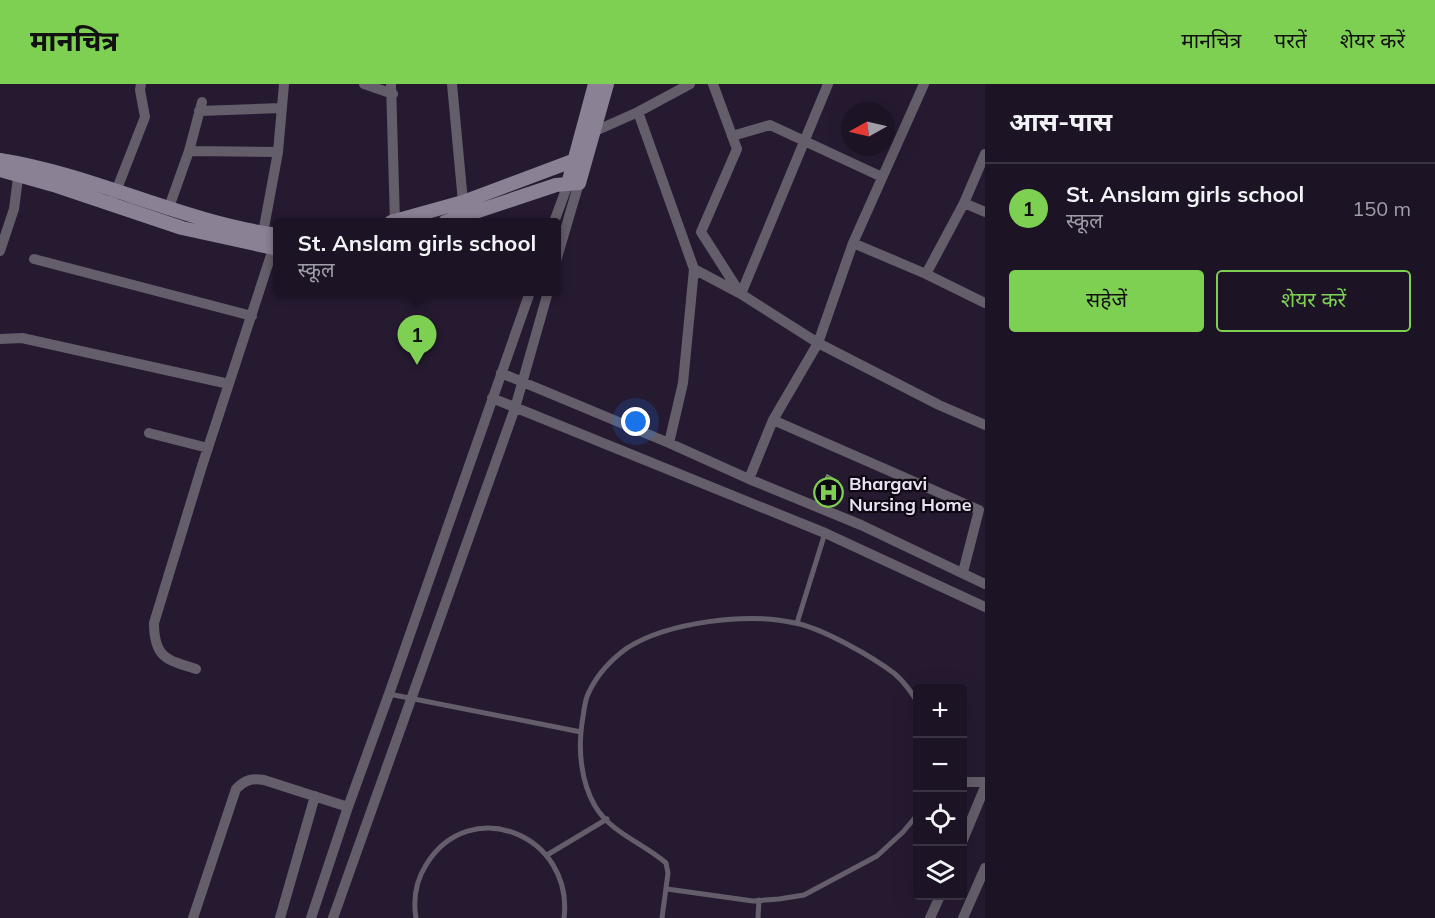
<!DOCTYPE html>
<html lang="hi">
<head>
<meta charset="utf-8">
<style>
	:root { --surface:#1c1425; --page:#251d2d; --text:#f1f3f6; --muted:#a09ea7; --line:#3a3342; --accent:#7ed053 }
	body { margin:0; font-family:Mulish,"Noto Sans Devanagari",sans-serif; background:var(--page); color:var(--text) }
	.controls { position:absolute; right:18px; bottom:18px; display:grid; overflow:hidden; border-radius:6px; box-shadow:0 6px 24px #0002 }
	.controls button { width:54px; height:54px; display:grid; place-items:center; padding:0; border:0; border-bottom:2px solid var(--line); background:var(--surface); color:var(--text); font:30px sans-serif }
	.compass { position:absolute; left:841px; top:18px; width:54px; height:54px; border-radius:50%; background:var(--surface); box-shadow:0 6px 24px #0002; rotate:262deg }
	.you { position:absolute; left:636px; top:338px; width:21px; height:21px; margin:-15px; border:4px solid #fff; border-radius:50%; background:#1a73e8; box-shadow:0 0 0 9px #1a73e833 }
	.badge { display:grid; place-items:center; width:39px; height:39px; border-radius:50%; background:var(--accent); color:#111; font-size:20px; font-weight:700 }
	.pin { position:absolute; translate:-50% -50px; filter:drop-shadow(0 2px 3px #0008) }
	.pin::after { content:''; position:absolute; top:32px; width:21px; height:18px; background:inherit; clip-path:polygon(0 0,100% 0,50% 100%) }
	.popup { position:absolute; left:273px; top:134px; width:288px; height:78px; box-sizing:border-box; display:grid; place-content:center; border-radius:6px; background:var(--surface); filter:drop-shadow(0 2px 4px #0005); font-size:20px; white-space:nowrap; color:var(--muted) }
	.popup b { font-size:22px; color:var(--text) }
	.popup::after { content:''; position:absolute; left:50%; top:100%; margin-left:-12px; border:12px solid transparent; border-top-color:var(--surface) }
	.list { margin:0; padding:0; list-style:none }
	h2 { display:flex; justify-content:space-between; align-items:center; height:78px; margin:0; padding:0 24px; font-size:26px }
	h2 small { font-size:20px; font-weight:400; color:var(--muted) }
	.list li { display:grid; grid-template-columns:39px 1fr auto; gap:18px; align-items:center; box-sizing:border-box; height:90px; padding:0 24px; border-top:2px solid var(--line) }
	.list b { display:block; font-size:22px; white-space:nowrap }
	.list p { margin:0; font-size:20px; white-space:nowrap; color:var(--muted) }
	.list em { font-size:20px; font-style:normal; color:var(--muted) }
	.actions { display:flex; gap:12px; padding:18px 24px }
	.actions a { flex:1; padding:14px 0; border:2px solid var(--accent); border-radius:6px; text-align:center; font-size:21px; color:var(--accent) }
	.actions .main { background:var(--accent); color:#111 }
	.icon { flex:none; width:33px; height:33px; fill:none; stroke:currentColor; stroke-width:2; stroke-linecap:round; stroke-linejoin:round }
	.map { position:relative; flex:none; width:985px; height:834px; overflow:hidden }
	header { display:flex; align-items:center; gap:36px; box-sizing:border-box; height:84px; padding:0 30px; background:var(--accent); color:#111 }
	header strong { font-size:28px }
	nav { display:flex; gap:33px; margin-inline-start:auto; font-size:21px }
	main { display:flex }
	aside { flex:1; background:var(--surface) }
	.map>svg:first-child { display:block }
	.building { fill:#46573e; stroke:#788b70; stroke-width:1.5 }
	.lines { fill:none; stroke-linecap:round; stroke-linejoin:round }
	.lane { stroke:#645e6a; stroke-width:5 }
	.street { stroke:#645e6a; stroke-width:10 }
	.secondary { stroke:#8a8194; stroke-width:14 }
	.labels { text-anchor:middle; dominant-baseline:central; stroke-width:4.5; stroke-linejoin:round; paint-order:stroke }
	.poi-label { font-size:18px; font-weight:bold; fill:#eae2f2; stroke:#0d0811; text-anchor:start }
</style>
</head>
<body>
<header>
<strong>मानचित्र</strong>
<nav><a>मानचित्र</a><a>परतें</a><a>शेयर करें</a></nav>
</header>
<main>
<div class="map">
<svg width="985" height="834" viewBox="0 0 985 834">
	<rect width="100%" height="100%" fill="#261a31"/>
	<path class="building" d="M 827,391 L 838,397 L 828,418 L 817,413 Z"/>
	<g class="lines">
		<path class="lane" d="M 797,539 L 825,449
			M 389,610 L 581,648
			M 547,771 L 607,735
			M 667,805 L 753,817 L 779,815 L 804,811 L 877,772 L 903,748 L 918,730
			M 416,834 C 413,816 416,797 426,781 C 470,709 574,751 564,834
			M 662,834 L 668,789 L 666,779 C 643,759 611,749 595,722 C 581,698 578,666 582,639 C 584,629 584,617 589,608 C 597,591 612,575 627,564 C 668,538 748,528 795,539 C 822,544 873,573 895,590 C 903,597 912,609 918,619
			M 758,834 L 759,816"/>
		<path class="street" d="M 364,0 L 393,10
			M 391,0 L 395,138
			M 452,0 L 463,118
			M 713,0 L 737,65 L 701,148 L 740,209
			M 199,27 L 281,24
			M 638,28 L 694,185 L 683,299 L 669,359
			M 593,48 L 638,28 L 690,0
			M 732,52 L 770,41 L 882,93
			M 189,67 L 278,68
			M 964,119 L 985,128
			M 111,120 L 145,33 L 140,6 L 141,0
			M 168,126 L 189,67 L 202,18
			M 554,138 L 568,100
			M 263,149 L 278,68 L 284,0
			M 853,159 L 926,190 L 985,219
			M 0,167 L 14,125 L 19,86
			M 34,175 L 252,232
			M 556,177 L 579,99
			M 694,185 L 741,210 L 818,259 L 939,321 L 985,341
			M 926,190 L 964,119 L 985,70
			M 741,210 L 828,0
			M 0,255 L 22,254 L 229,300
			M 501,289 L 669,359 L 749,395 L 861,441 L 985,500
			M 492,314 L 825,449 L 985,523
			M 773,336 L 979,426 L 963,488
			M 149,349 L 208,364
			M 749,395 L 773,336 L 818,259 L 853,159 L 924,0
			M 196,585 C 166,576 154,573 154,539 L 202,382 L 273,165
			M 962,698 L 985,698
			M 962,758 L 985,703
			M 193,834 L 236,705 C 245,696 251,694 264,696 L 348,723
			M 280,834 L 315,712
			M 311,834 L 348,723 L 389,610 L 530,208
			M 333,834 L 515,324 L 548,208
			M 930,834 L 940,812
			M 963,834 L 985,784"/>
		<path class="secondary" d="M 0,76 C 95,91 182,138 278,151
			M 0,86 L 57,102 L 182,144 L 278,165
			M 568,100 L 595,0
			M 391,138 L 463,118 L 575,76 L 585,76
			M 445,138 L 556,101 L 579,99 L 607,0"/>
	</g>
	<defs>
		<symbol id="hospital-ring" viewBox="-11 -11 22 22"><circle r="9.5" fill="#0d0811" stroke="#7ed053" stroke-width="1.5"/><path d="M-5-5h3v3.5h4V-5h3V5h-3V1.5h-4V5h-3Z" fill="#7ed053"/></symbol>
	</defs>
	<g fill-rule="evenodd">
		<use href="#hospital-ring" x="812" y="392" width="33" height="33"/>
	</g>
	<g class="labels">
		<g class="poi-label">
			<text x="849" y="399">Bhargavi<tspan x="849" dy="21">Nursing Home</tspan></text>
		</g>
	</g>
</svg>
<div class="controls">
<button>+</button>
<button>−</button>
<button><svg class="icon" aria-label="locate" viewBox="0 0 24 24"><circle cx="12" cy="12" r="6"/><path d="M12 2v4M12 18v4M2 12h4M18 12h4"/></svg></button>
<button><svg class="icon" aria-label="layers" viewBox="0 0 24 24"><path d="M12 4l9 5-9 5-9-5zM3 14l9 5 9-5"/></svg></button>
</div>
<svg class="compass" viewBox="-18 -18 36 36"><path d="M0-13l5 13h-10z" fill="#e53935"/><path d="M0 13l5-13h-10z" fill="#a09ea7"/></svg>
<div class="you"></div>
<div class="pin badge" style="left:417px;top:281px">1</div>
<div class="popup"><b>St. Anslam girls school</b>स्कूल</div>
</div>
<aside>
<h2>आस-पास<small></small></h2>
<ul class="list">
<li><span class="badge">1</span><div><b>St. Anslam girls school</b><p>स्कूल</p></div><em>150 m</em></li>
</ul>
<div class="actions"><a class="main">सहेजें</a><a>शेयर करें</a></div>
</aside>
</main>
</body>
</html>
